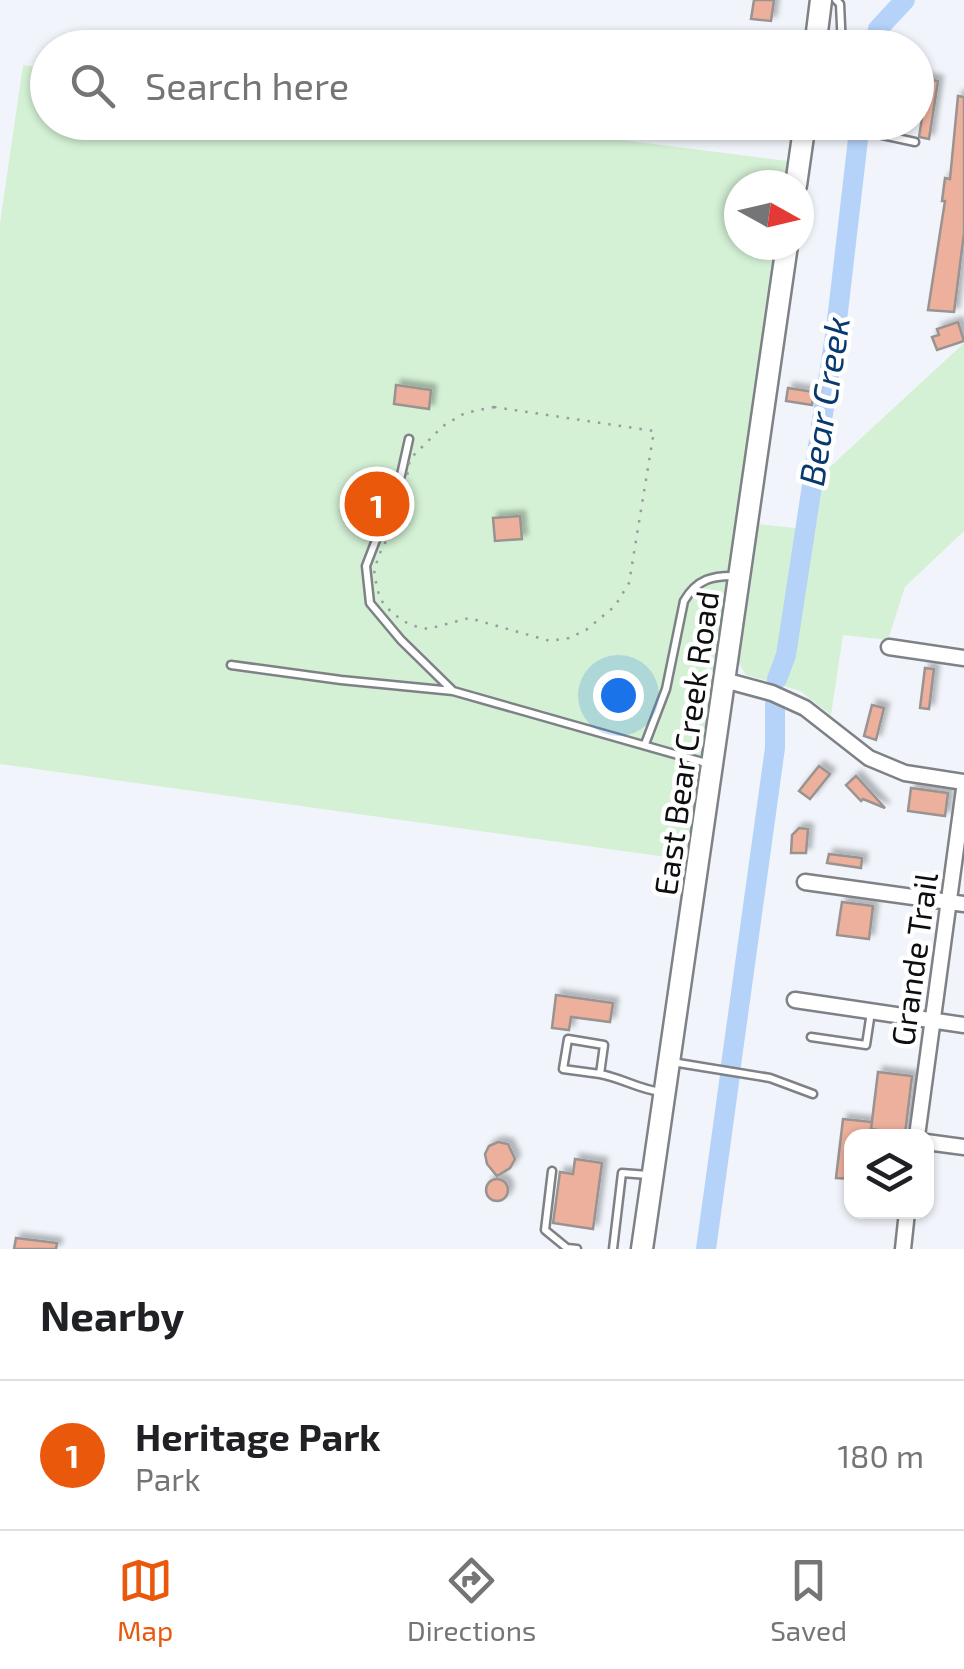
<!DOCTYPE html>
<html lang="en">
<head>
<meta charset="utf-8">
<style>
	:root { --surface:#fff; --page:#f2f2f2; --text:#202124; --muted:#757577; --line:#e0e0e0; --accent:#ea580c }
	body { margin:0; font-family:"Exo 2",sans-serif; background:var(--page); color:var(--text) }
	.controls { position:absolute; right:30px; bottom:30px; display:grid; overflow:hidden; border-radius:20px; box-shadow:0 2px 8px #0004 }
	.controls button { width:90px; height:90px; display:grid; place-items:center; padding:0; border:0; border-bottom:2px solid var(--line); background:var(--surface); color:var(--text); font:50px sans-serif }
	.compass { position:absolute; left:724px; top:170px; width:90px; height:90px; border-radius:50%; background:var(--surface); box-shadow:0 2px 8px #0004; rotate:98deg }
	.you { position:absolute; left:618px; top:695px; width:35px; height:35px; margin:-25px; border:8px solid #fff; border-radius:50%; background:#1a73e8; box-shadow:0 0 0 15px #1a73e833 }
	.badge { display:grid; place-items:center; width:65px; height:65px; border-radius:50%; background:var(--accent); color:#fff; font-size:32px; font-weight:700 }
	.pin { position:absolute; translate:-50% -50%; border:5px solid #fff; box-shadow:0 2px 10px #0006 }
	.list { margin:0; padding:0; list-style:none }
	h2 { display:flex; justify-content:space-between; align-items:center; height:130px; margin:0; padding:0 40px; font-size:42px }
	h2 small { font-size:32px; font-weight:400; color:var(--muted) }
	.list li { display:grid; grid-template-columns:65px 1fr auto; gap:30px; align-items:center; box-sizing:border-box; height:150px; padding:0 40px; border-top:2px solid var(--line) }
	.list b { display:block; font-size:38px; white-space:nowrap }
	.list p { margin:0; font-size:32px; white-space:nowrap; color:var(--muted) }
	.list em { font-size:32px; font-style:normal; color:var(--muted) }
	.icon { flex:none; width:55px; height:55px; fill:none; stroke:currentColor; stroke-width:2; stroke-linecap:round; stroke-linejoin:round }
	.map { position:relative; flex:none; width:964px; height:1249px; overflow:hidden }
	.search { position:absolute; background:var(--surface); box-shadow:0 2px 8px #0004; left:30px; right:30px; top:30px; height:110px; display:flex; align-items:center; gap:25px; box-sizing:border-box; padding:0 35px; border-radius:55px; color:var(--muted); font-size:38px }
	.sheet { height:280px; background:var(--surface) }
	nav { display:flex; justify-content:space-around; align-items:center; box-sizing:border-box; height:140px; border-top:2px solid var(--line); background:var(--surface); font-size:28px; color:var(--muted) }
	nav a { display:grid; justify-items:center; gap:5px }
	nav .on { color:var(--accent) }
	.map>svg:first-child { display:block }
	.green { fill:#d4f1d5 }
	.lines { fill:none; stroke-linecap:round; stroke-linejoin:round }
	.river { stroke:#b5d2f8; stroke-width:20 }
	.building { fill:#edb09c; stroke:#999391; stroke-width:2.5; filter:url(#shadow) }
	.service-casing { stroke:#7e8186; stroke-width:11 }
	.minor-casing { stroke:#7e8186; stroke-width:19 }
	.secondary-casing { stroke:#7e8186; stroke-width:25 }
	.path { stroke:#989b9f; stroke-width:2.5; stroke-dasharray:2.5 8; stroke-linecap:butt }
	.service { stroke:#fff; stroke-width:6 }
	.minor { stroke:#fff; stroke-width:14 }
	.secondary { stroke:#fff; stroke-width:20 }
	.labels { text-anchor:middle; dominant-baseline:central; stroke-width:9; stroke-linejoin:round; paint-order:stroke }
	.street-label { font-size:32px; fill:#0c0e0f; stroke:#fff }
	.water-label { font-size:35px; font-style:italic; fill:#07396f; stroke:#fff }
</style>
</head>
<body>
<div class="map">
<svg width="964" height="1249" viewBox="0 0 964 1249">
	<defs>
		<filter id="shadow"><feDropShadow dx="5" dy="-5" stdDeviation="2.5" flood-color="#0004"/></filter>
	</defs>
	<rect width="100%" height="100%" fill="#f1f5fb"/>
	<path class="green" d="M 23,65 L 47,68 L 48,122 L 481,122 L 803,163 L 799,185 L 739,185 L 739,245 L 791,245 L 702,862 L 0,764 L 0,223 Z
		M 964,343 L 964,531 L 905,587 L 888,640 L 843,635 L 831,715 L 800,691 L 746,675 L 736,659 L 756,524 L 805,529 L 818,478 Z"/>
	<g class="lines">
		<path class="river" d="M 875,48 L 878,29 L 905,0
			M 777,679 L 786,655 L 836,329 L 860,122
			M 731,1065 L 775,748 L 775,704
			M 706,1249 L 730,1075"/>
	</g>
	<path class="building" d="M 754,0 L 774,0 L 771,21 L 751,19 Z
		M 921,78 L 938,81 L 929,139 L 919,137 L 923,112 L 916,111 Z
		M 958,96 L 964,97 L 964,233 L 954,312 L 928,310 L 945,201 L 942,201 L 945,178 L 950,179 Z
		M 958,322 L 964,341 L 937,350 L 932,337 L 939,335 L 937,329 Z
		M 396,385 L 431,390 L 429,409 L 394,404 Z
		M 788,388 L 814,392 L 812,405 L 786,401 Z
		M 520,516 L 522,539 L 495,541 L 493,518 Z
		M 925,668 L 934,669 L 929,709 L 920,708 Z
		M 872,705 L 884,708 L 876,740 L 864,736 Z
		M 819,766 L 830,774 L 810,799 L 799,791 Z
		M 856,776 L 885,808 L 863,799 L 861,801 L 846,785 Z
		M 911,788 L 948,793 L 945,816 L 908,811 Z
		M 799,828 L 808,829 L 806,853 L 791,853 L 792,835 Z
		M 829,854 L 862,858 L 861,868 L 827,863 Z
		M 842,902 L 873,906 L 869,939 L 837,935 Z
		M 556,995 L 613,1003 L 610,1022 L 571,1017 L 569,1030 L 552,1028 Z
		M 878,1072 L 912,1076 L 905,1134 L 871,1129 Z
		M 843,1119 L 872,1122 L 870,1136 L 852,1136 L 852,1179 L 836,1178 Z
		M 498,1142 L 508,1144 L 515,1159 L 510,1168 L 497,1176 L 487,1164 L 485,1154 L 489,1146 Z
		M 575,1159 L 602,1163 L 593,1229 L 553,1223 L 560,1172 L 573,1174 Z
		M486 1190a11 11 0 1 1 22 0a11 11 0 1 1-22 0Z
		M 16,1238 L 57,1243 L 56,1249 L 14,1249 Z"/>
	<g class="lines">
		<defs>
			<path id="service" d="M 836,0 L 840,4 L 842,48
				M 807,128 L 873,133 L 915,142
				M 409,439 L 401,475 L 366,566 L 370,603 L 401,640 L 452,690
				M 231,665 L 341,680 L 453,691 L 706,763
				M 645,744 L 666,689 L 684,601 C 697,579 713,575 737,576
				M 811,1037 L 866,1045 L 871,1012
				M 568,1039 L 604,1045 L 600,1074 L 563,1069 Z
				M 672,1062 L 770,1078 L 813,1094
				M 600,1074 C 622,1078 638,1089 661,1092
				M 552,1171 L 545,1230 L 567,1248 L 577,1249
				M 613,1249 L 622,1173 L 648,1175"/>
			<path id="minor" d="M 889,647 L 964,658
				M 724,680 L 772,693 L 805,708 L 869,758 L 905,773 L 964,782
				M 805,882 L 964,904
				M 795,1000 L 964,1025
				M 917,1136 L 964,789
				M 926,1142 L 964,1147
				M 903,1249 L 907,1212"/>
			<path id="secondary" d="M 815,48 L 821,0
				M 796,185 L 805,122
				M 642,1249 L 787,245"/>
		</defs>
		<use href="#service" class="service-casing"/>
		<use href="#minor" class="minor-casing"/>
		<use href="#secondary" class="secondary-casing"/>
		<path class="path" d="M 494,407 L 654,431 L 629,583 L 615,606 L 586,630 L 569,638 L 550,641 L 469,618 L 428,629 L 410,625 L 392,613 L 380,599 L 374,574 L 378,557 L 401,511 L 410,459 L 443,426 L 465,413 Z"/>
		<use href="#service" class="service"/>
		<use href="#minor" class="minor"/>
		<use href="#secondary" class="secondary"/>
	</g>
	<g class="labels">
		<g class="street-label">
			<text transform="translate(685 743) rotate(-82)">East Bear Creek Road</text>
			<text transform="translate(913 959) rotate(-82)">Grande Trail</text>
		</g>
		<g class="water-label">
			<text transform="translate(823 401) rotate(-81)">Bear Creek</text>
		</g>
	</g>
</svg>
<div class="controls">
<button><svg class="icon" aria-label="layers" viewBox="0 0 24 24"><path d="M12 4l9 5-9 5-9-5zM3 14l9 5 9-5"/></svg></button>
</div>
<svg class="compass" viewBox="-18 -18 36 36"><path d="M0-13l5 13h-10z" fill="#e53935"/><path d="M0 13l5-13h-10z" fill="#757577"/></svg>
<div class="you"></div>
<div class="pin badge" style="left:377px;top:504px">1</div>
<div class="search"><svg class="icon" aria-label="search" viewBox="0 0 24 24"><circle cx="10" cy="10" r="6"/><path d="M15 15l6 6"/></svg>Search here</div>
</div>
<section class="sheet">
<h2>Nearby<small></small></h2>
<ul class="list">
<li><span class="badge">1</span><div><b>Heritage Park</b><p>Park</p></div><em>180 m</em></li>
</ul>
</section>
<nav>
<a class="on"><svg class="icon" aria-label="map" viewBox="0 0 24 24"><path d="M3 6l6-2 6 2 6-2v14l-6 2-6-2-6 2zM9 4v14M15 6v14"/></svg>Map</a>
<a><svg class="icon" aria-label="directions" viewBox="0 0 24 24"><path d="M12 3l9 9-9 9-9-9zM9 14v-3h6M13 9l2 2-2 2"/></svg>Directions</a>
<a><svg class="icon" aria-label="saved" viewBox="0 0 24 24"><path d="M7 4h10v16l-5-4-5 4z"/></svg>Saved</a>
</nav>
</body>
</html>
